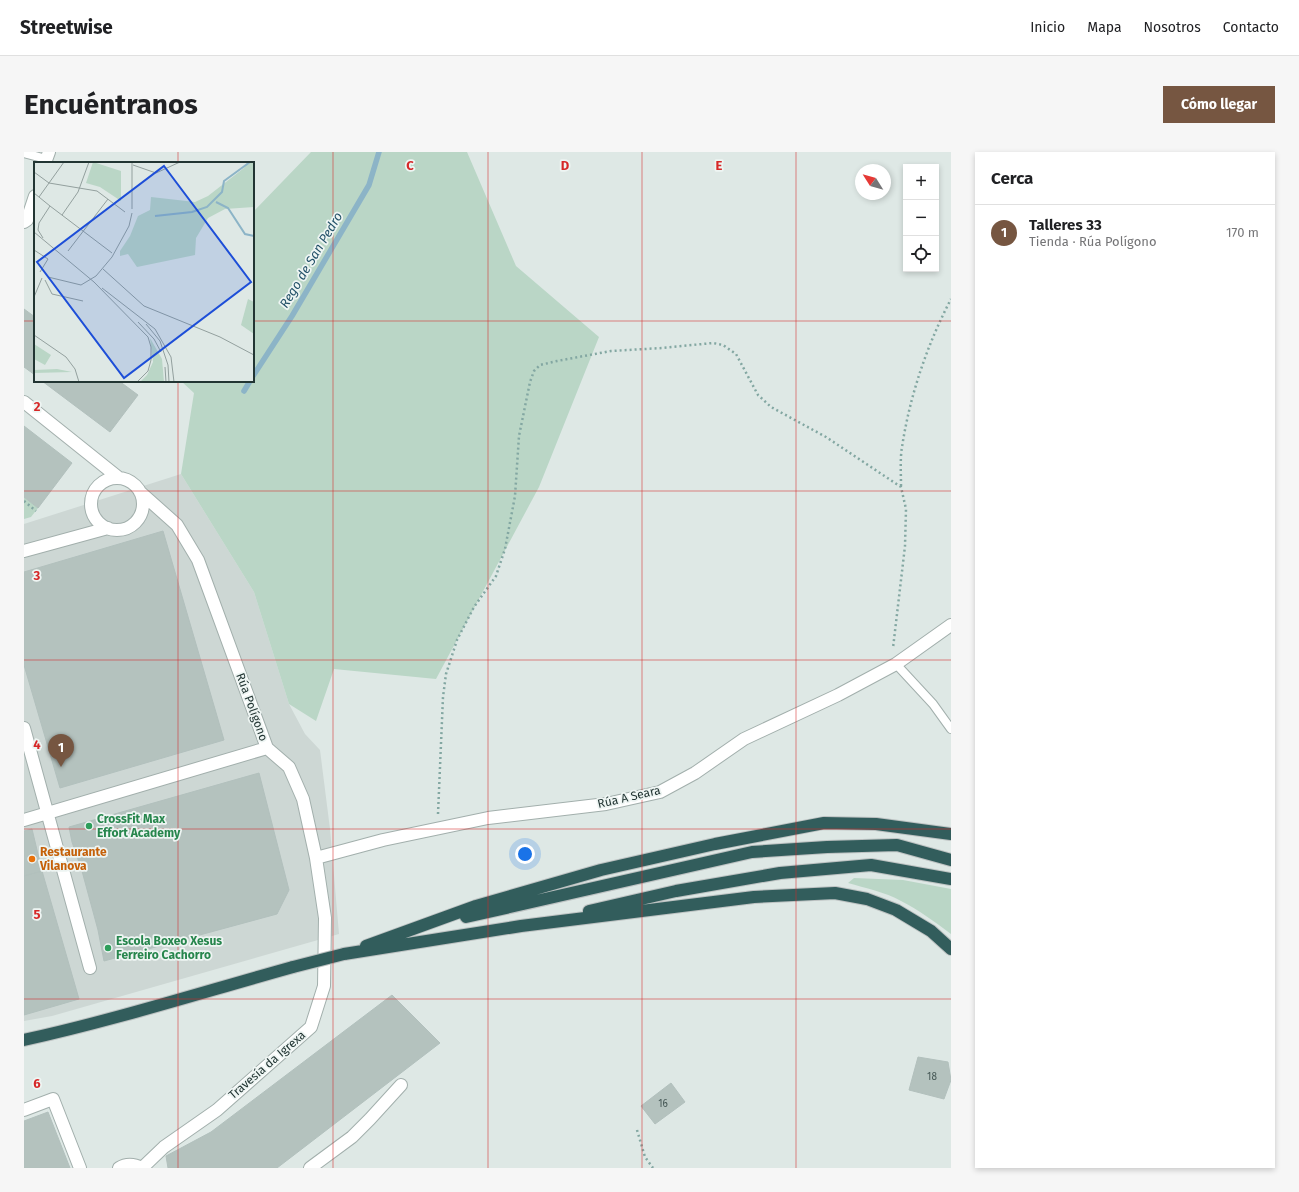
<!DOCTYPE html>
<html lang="es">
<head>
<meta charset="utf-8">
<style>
	:root { --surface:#fff; --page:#f6f6f6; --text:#202124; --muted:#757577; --line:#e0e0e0; --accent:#765641 }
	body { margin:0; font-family:"Fira Sans",sans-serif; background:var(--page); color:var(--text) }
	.controls { position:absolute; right:12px; top:12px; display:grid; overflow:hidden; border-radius:0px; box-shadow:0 2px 6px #0003 }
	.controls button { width:36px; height:36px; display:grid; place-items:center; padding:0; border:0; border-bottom:1px solid var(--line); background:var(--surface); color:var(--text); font:20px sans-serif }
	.compass { position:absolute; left:831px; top:12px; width:36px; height:36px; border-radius:50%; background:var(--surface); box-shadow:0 2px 6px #0003; rotate:307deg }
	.you { position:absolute; left:501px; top:702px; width:14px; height:14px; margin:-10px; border:3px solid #fff; border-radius:50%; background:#1a73e8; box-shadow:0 0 0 6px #1a73e833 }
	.badge { display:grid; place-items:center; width:26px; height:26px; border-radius:50%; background:var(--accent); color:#fff; font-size:13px; font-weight:700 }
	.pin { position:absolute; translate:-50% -33px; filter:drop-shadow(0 1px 2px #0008) }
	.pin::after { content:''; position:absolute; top:21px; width:14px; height:12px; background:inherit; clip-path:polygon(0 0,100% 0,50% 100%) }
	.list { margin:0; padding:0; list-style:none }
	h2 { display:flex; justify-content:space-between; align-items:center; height:52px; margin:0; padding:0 16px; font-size:17px }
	h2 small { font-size:13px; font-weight:400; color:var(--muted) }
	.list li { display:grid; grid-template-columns:26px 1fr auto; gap:12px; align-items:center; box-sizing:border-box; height:56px; padding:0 16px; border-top:1px solid var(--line) }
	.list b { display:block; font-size:15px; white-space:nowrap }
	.list p { margin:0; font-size:13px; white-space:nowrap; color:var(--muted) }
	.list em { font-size:13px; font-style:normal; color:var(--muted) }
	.icon { flex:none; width:22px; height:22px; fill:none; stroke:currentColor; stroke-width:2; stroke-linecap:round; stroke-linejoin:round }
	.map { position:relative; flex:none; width:927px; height:1016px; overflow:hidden; border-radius:0px }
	header { display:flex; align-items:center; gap:24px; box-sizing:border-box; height:56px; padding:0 20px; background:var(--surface); border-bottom:1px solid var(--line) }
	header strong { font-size:19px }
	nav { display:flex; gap:22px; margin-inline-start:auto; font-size:14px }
	.intro { display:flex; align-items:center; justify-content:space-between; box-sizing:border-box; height:96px; padding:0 24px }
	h1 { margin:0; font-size:28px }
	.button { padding:10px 18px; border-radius:0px; background:var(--accent); color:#fff; font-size:14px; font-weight:700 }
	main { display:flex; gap:24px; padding:0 24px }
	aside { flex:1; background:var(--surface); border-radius:0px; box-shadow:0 2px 6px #0003 }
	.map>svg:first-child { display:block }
	.built { fill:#cdd7d4 }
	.green { fill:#bad6c6 }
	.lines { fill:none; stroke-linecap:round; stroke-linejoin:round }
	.stream { stroke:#8cb4c7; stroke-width:5.5 }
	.building { fill:#b4c2be; stroke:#b2c0bd }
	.lane-casing { stroke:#a2afac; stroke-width:10 }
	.street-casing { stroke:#a2afac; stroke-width:14 }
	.highway-casing { stroke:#bdc2c2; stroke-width:14 }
	.path { stroke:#83a7a2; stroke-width:2.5; stroke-dasharray:2 3; stroke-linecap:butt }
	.lane { stroke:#fff; stroke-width:8 }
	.street { stroke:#fff; stroke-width:12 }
	.highway { stroke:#325d5c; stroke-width:12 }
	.highway-bridge-casing { stroke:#bdc2c2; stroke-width:14; stroke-linecap:butt }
	.highway-bridge { stroke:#325d5c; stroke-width:12 }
	.grid { fill:none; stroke:#d62828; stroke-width:1; stroke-opacity:0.55 }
	.leisure-dot { fill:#2e9e5b; stroke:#eef5f3; stroke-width:1.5 }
	.food-dot { fill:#e8710a; stroke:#eef5f3; stroke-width:1.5 }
	.labels { text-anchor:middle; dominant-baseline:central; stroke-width:3.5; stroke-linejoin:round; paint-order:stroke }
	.number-label { font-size:10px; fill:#465856 }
	.street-label { font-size:12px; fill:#223533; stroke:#eef5f3 }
	.leisure-label { font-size:12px; font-weight:bold; fill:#27864d; stroke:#eef5f3; text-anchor:start }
	.food-label { font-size:12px; font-weight:bold; fill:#c56008; stroke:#eef5f3; text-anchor:start }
	.water-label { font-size:13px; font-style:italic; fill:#245269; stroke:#eef5f3 }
	.inset-river { fill:none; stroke:#8cb4c7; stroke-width:2 }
	.inset-road { fill:none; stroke:#93a09e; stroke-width:1 }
	.view { fill:#1d4ed8; fill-opacity:0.15; stroke:#1d4ed8; stroke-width:2 }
	.inset-edge { fill:none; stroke:#223533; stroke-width:2 }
	.grid-label { font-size:13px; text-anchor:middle; font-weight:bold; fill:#d62828; stroke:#eef5f3; stroke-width:3.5; stroke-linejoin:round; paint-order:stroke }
</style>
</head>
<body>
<header>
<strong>Streetwise</strong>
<nav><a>Inicio</a><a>Mapa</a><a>Nosotros</a><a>Contacto</a></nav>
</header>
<div class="intro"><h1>Encuéntranos</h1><a class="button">Cómo llegar</a></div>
<main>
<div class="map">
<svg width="927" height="1016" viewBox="0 0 927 1016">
	<rect width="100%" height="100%" fill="#dee8e5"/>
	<path class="built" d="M 157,322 L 230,440 L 265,552 L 281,582 L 296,598 L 306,677 L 315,782 L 28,864 L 0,869 L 0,372 Z"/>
	<path class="green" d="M 287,0 L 443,0 L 492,114 L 575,185 L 515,335 L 412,527 L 310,517 L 292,569 L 265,552 L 230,440 L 157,322 L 170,241 L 157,229 L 229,229 L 229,60 Z
		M 0,345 L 14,356 L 7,365 L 0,367 Z
		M 830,726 L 879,728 L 927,737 L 927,782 C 911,770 895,758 877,749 C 861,740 841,736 824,731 Z"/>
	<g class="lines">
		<path class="stream" d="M 229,224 L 268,164 L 345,33 L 355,0
			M 220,239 L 226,229"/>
	</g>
	<path class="building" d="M 0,157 L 11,165 L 11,223 L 0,215 Z
		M 18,229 L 95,229 L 114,243 L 86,280 Z
		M 0,274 L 48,311 L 14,356 L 0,345 Z
		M 139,379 L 200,588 L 36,636 L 0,513 L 0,420 Z
		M 235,621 L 265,738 L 253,762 L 80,809 L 74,778 L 58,719 L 48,690 L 45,675 Z
		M 8,677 L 18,719 L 0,724 L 0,679 Z
		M 18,719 L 55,847 L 0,863 L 0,724 Z
		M 368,843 L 416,891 L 253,1016 L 144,1016 L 142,1004 L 187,980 Z
		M 894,905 L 924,910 L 927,928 L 920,947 L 885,938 Z
		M 647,931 L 661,950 L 631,972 L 617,954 Z
		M 24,960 L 46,1016 L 0,1016 L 0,969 Z"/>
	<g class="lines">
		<defs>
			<path id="lane" d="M 0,1 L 22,7
				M 872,512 L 909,552 L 927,577"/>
			<path id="street" d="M 21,11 L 25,0
				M 0,70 L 3,68 L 11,44
				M 0,250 L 95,326
				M67 352a26 26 0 1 1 52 0a26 26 0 1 1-52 0Z
				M 116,340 L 153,373 L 174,408 L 243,596 L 265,615 L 279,647 L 292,706 L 301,766 L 300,834 L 287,875 L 193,958 L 140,995 L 118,1016
				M 0,399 L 84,376
				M 0,576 L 66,816
				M 0,668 L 243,596
				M 292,706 L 359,688 L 464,666 L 582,652 L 636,640 L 671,621 L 720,587 L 814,543 L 872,512 L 927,473
				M 0,958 L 29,947 L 56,1016
				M 95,1016 C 103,1011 110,1012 118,1016
				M 286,1016 L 328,985 L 346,967 L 377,933"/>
			<path id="highway" d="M 565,759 L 652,739 L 756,721 L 847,713 L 927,727
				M 442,765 L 728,700 L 803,695 L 873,693 L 927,708
				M 342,794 L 452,754 L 577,718 L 691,692 L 800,671 L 852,672 L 927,682
				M 320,802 L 497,774 L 730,745 L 811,741 L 843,747 L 872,758 L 907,779 L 927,797
				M 0,888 C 91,868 179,840 269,815"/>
		</defs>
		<use href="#lane" class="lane-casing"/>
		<use href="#street" class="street-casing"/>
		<use href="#highway" class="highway-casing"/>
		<path class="path" d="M 877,334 C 877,321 876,307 878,295 C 886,243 903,193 927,147
			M 0,349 L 12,359
			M 414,662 L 419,545 L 422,522 L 433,488 L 450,455 L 472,424 L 481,397 L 491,344 L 495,284 L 506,230 L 510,219 L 516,213 L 533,209 L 587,199 L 638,196 L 689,191 L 699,193 L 712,202 L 734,243 L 747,255 L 802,285 L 877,335 L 882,357 L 881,394 L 869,496
			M 613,978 L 621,1005 L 629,1016"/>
		<use href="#lane" class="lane"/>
		<use href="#street" class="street"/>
		<use href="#highway" class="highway"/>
		<defs>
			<path id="highway-bridge" d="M 269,815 L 320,802"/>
		</defs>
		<use href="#highway-bridge" class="highway-bridge-casing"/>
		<use href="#highway-bridge" class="highway-bridge"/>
	</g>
	<path class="grid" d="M 154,0 L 154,11M 309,0 L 309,1016M 464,0 L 464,1016M 618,0 L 618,1016M 772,0 L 772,1016M 0,169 L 11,169M 229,169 L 927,169M 154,229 L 154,1016M 0,339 L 927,339M 0,508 L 927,508M 0,677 L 927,677M 0,847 L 927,847"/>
	<g class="leisure-dot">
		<circle cx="65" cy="674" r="4"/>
		<circle cx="84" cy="796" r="4"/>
	</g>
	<circle class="food-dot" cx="8" cy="707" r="4"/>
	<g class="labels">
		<g class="number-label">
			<text x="908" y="925">18</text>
			<text x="639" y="952">16</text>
		</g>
		<g class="street-label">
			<text transform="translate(228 555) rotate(70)">Rúa Polígono</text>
			<text transform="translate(605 645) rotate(-13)">Rúa A Seara</text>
			<text transform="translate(243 913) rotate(-41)">Travesía da Igrexa</text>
		</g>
		<g class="leisure-label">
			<text x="73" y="667">CrossFit Max<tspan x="73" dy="14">Effort Academy</tspan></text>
			<text x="92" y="789">Escola Boxeo Xesus<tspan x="92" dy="14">Ferreiro Cachorro</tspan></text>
		</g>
		<g class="food-label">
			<text x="16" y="700">Restaurante<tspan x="16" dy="14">Vilanova</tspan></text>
		</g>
		<g class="water-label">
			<text transform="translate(287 108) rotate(-59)">Rego de San Pedro</text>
		</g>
	</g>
	<g transform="translate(10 10)">
		<rect width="220" height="220" fill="#dee8e5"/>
		<path d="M 59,0 L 87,9 L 87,39 L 66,25 L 52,21 ZM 213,0 L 220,0 L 220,45 L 191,47 L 174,56 L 162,76 L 161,93 L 103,105 L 94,92 L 86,94 L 86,89 L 96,74 L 104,54 L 116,48 L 117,35 L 161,40 L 174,34 L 210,6 ZM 214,137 L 220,140 L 220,172 L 207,163 ZM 116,176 L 128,197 L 130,220 L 106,220 L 113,213 L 119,200 ZM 0,182 L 17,193 L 11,203 L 0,197 ZM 23,207 L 38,210 L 0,211 L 0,208 Z" fill="#bad6c6"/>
		<path class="inset-river" d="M 182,40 L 194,46 L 211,72 L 220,74M 121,54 L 158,50 L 173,45 L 188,30 L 190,19 L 216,0"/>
		<path class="inset-road" d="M 99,3 L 122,11 L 146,0M 0,10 L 15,21 L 63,29 L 91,50M 0,31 L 16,44M 5,35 L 30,0M 98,47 L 98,0M 28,53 L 44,30 L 55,0M 0,70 L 60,120 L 114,175 L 117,185 L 117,198 L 114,209 L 103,220M 9,76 L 4,68 L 5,61 L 16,44 L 78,91M 0,88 L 14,97 L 6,110M 34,89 L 74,37M 69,107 L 110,144 L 186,175 L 220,193M 14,115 L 47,123 L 62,114 L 78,95 L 95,64 L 98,51M 11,118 L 18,132 L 49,139M 68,126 L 121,167 L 137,195 L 140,220M 0,135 L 8,116M 104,160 L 120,177 L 127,190M 112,162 L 126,179 L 134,203 L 135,220M 0,173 L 32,195 L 41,207 L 45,220M 131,205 L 132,220"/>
		<path class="view" d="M 130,4 L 217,120 L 90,216 L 3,100 Z"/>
		<rect width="220" height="220" class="inset-edge"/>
	</g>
	<g class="grid-label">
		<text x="386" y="18">C</text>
		<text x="541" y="18">D</text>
		<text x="695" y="18">E</text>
		<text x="13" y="259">2</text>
		<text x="13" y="428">3</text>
		<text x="13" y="597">4</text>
		<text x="13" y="767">5</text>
		<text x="13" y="936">6</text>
	</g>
</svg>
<div class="controls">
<button>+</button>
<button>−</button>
<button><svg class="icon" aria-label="locate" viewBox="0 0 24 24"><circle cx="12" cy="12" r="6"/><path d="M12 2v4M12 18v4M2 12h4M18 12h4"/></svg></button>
</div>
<svg class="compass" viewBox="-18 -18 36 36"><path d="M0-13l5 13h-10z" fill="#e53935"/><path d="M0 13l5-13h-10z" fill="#757577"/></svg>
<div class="you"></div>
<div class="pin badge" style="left:37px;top:615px">1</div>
</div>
<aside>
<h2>Cerca<small></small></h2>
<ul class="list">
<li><span class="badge">1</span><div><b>Talleres 33</b><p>Tienda · Rúa Polígono</p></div><em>170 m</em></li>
</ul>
</aside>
</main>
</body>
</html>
